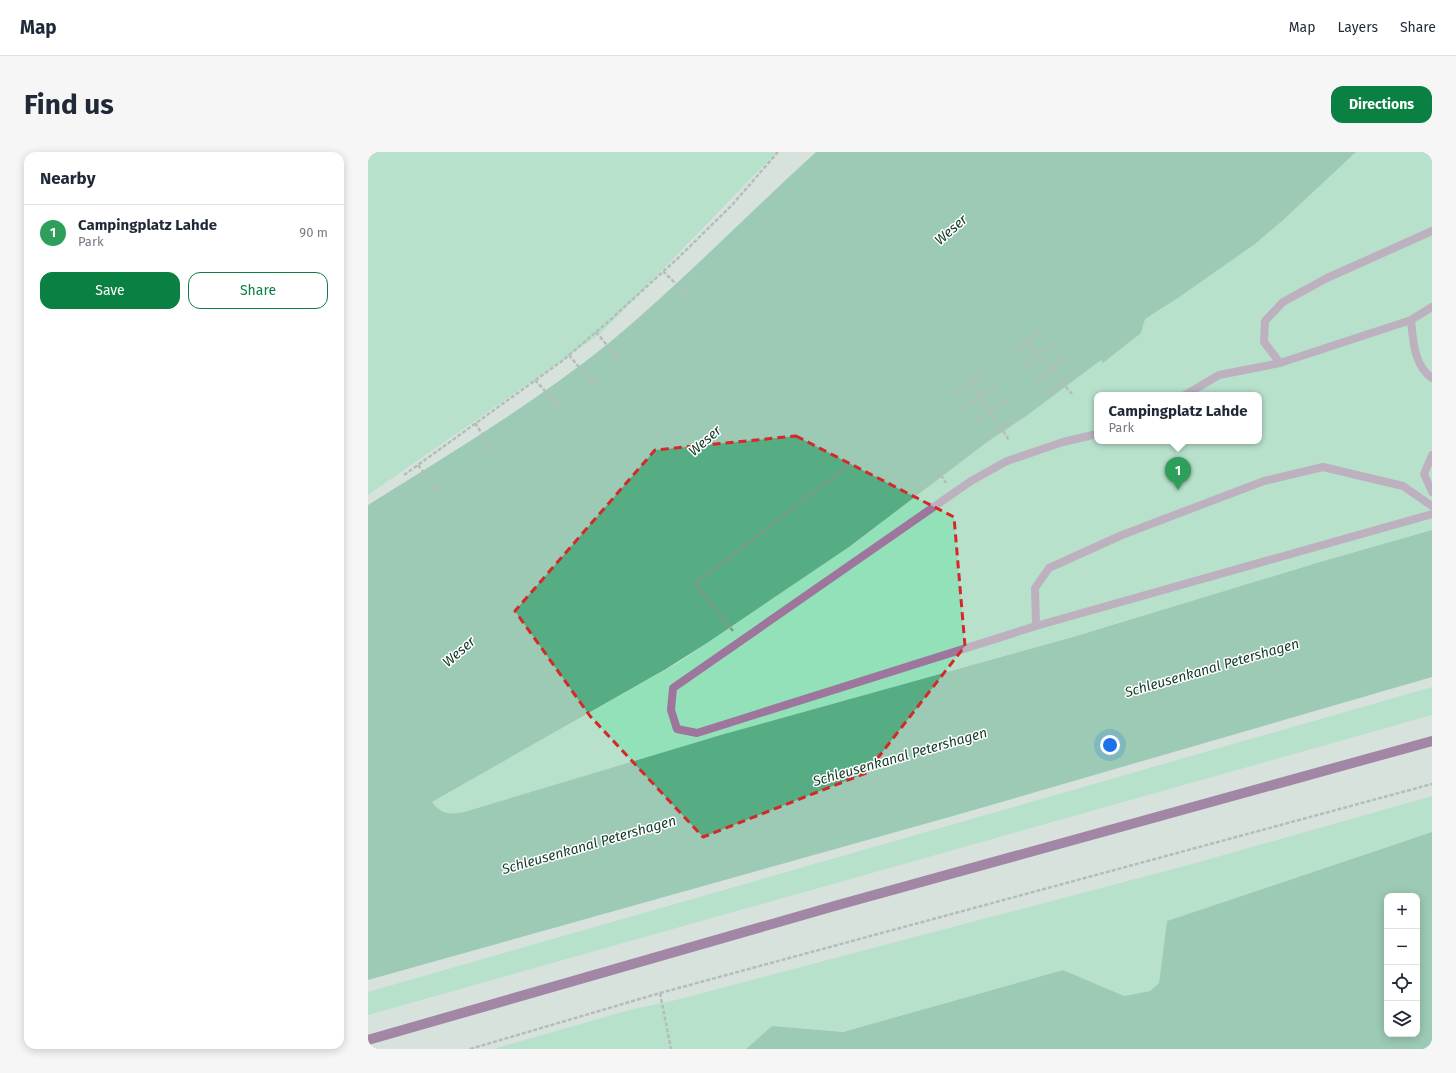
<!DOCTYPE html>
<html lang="en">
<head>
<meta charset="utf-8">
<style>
	:root { --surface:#fff; --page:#f6f6f7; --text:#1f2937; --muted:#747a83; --line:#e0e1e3; --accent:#0b8043 }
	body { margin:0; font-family:"Fira Sans",sans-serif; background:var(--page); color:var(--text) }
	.controls { position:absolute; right:12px; bottom:12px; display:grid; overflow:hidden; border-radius:8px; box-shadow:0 2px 10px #0003 }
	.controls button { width:36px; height:36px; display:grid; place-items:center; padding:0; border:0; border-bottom:1px solid var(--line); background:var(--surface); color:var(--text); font:20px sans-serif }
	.you { position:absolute; left:742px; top:593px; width:14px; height:14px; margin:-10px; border:3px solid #fff; border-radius:50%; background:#1a73e8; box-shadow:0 0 0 6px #1a73e833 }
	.badge { display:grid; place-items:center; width:26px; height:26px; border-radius:50%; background:var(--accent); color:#fff; font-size:13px; font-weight:700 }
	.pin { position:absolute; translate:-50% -33px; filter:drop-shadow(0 1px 2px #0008) }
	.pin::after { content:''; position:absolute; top:21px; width:14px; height:12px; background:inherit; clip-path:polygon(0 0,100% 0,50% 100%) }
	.popup { position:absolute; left:726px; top:240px; width:168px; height:52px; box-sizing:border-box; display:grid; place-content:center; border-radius:8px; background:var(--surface); filter:drop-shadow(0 1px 3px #0005); font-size:13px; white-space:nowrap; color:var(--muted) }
	.popup b { font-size:15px; color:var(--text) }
	.popup::after { content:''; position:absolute; left:50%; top:100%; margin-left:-8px; border:8px solid transparent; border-top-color:var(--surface) }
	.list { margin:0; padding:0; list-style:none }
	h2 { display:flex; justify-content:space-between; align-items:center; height:52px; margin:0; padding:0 16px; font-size:17px }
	h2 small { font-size:13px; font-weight:400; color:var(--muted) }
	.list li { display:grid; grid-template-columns:26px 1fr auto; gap:12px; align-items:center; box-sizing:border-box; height:56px; padding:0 16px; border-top:1px solid var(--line) }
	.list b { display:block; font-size:15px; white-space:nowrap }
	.list p { margin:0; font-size:13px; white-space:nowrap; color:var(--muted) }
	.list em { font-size:13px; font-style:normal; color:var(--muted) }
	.actions { display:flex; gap:8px; padding:12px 16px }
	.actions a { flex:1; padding:9px 0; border:1px solid var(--accent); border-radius:12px; text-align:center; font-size:14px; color:var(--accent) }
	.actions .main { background:var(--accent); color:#fff }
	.icon { flex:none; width:22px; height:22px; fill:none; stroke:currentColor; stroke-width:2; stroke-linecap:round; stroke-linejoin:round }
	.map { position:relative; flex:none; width:1064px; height:897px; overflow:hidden; border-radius:12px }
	header { display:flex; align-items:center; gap:24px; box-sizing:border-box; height:56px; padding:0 20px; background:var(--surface); border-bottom:1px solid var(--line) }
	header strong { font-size:19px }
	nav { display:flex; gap:22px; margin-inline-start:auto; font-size:14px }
	.intro { display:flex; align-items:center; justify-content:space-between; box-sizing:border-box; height:96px; padding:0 24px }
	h1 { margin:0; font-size:28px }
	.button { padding:10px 18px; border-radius:12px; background:var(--accent); color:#fff; font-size:14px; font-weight:700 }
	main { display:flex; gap:24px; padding:0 24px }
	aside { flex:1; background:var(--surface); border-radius:12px; box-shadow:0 2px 10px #0003 }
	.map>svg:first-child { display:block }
	.green { fill:#92e1b9; fill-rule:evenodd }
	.water { fill:#56ad84; fill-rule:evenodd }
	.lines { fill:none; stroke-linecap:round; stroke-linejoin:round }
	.path { stroke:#8b938e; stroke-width:2.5; stroke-dasharray:4 2; stroke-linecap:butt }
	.service { stroke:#9e759c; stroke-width:8 }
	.primary { stroke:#621762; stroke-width:10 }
	.marked { fill:none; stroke:#d62828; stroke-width:3; stroke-dasharray:8 5; stroke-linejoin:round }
	.labels { text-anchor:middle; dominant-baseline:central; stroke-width:3; stroke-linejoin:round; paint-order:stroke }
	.water-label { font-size:14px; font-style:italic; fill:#143b2a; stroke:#fff }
</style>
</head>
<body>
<header>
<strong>Map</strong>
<nav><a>Map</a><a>Layers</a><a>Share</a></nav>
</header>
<div class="intro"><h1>Find us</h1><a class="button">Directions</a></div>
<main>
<aside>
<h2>Nearby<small></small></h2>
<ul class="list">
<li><span class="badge" style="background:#2e9e5b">1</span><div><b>Campingplatz Lahde</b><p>Park</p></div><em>90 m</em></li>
</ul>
<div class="actions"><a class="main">Save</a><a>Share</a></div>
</aside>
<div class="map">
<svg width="1064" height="897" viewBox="0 0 1064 897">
	<rect width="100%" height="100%" fill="#d7e2dc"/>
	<path class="green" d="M 0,0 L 409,0 L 232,182 L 0,343 Z
		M 988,0 L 1064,0 L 1064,378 L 952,410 L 705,485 L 356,582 L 96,660 C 79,663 75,663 64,650 L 311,510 L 339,491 L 481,395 L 618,291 L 661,262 L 733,207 L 735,211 L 777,167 L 810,146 L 887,92 L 913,70 ZM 729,243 L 891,243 L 891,289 L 729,289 Z
		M 1064,535 L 1064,563 L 0,863 L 0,840 Z
		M 1064,644 L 1064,680 L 799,769 L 791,831 L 782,839 L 756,844 L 695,818 L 475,880 L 404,874 L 378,897 L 125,897 L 265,857 L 308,848 L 824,712 Z"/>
	<path class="water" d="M 448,0 L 988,0 L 913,70 L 887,92 L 810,146 L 777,167 L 773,181 L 735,211 L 733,208 L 661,262 L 618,291 L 481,395 L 339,491 L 298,517 L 64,650 C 73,662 81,663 96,660 L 356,582 L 705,485 L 952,410 L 1064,378 L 1064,525 L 585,664 L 0,828 L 0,353 C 82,302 165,252 241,191 C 313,131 379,63 448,0 Z
		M 1064,680 L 1064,897 L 378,897 L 404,874 L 475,880 L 695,818 L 756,844 L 782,839 L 791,831 L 799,769 ZM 1019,744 L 1049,744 L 1049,882 L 1019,882 Z"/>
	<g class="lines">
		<path class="path" d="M 295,119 L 321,145
			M 228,180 L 249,205 L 253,202
			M 659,189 L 704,242
			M 645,201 L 674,176
			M 201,203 L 224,231 L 229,226
			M 245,208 L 249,205
			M 656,216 L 687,190
			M 167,228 L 189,252 L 195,247
			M 602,229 L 641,288
			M 667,230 L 699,204
			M 219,234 L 224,231
			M 585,241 L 617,219
			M 680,243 L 709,219
			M 184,256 L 189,252
			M 595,257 L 629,234
			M 107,271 L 124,297 L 130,292
			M 606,271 L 639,249
			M 616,287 L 649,265
			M 118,300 L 124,297
			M 50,313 L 68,336 L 72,332
			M 570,318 L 578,331
			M 36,323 L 194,209 L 241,169 L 310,106 L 364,53 L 410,0
			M 65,339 L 68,336
			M 365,479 L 327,432 L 485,310
			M 292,841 L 303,897
			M 102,897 L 292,841 L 1064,632"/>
		<path class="service" d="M 1043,168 C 1045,188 1046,214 1064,226
			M 912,211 L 896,190 L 897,169 L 915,150 L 959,126 L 1064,79
			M 817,243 L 851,223 L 912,211 L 1043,168 L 1064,155
			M 729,282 L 695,290 L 639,309 L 603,329 L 305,536 L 303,558 L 309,577 L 329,581 L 668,474 L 667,436 L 681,416 L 754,383 L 896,329 L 955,315 L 1035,334 L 1064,354
			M 1064,303 L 1056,322 L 1064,340
			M 668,474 L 1064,362"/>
		<path class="primary" d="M 0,888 L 470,753 L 1064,589"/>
	</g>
	<path d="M0 0H1064V897H0ZM 428,284 L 586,365 L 597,494 L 498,621 L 335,685 L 222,564 L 147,459 L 287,298 Z" fill="#d7e2dc" fill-opacity=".55" fill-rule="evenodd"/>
	<path class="marked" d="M 428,284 L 586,365 L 597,494 L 498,621 L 335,685 L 222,564 L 147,459 L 287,298 Z"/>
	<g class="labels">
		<g class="water-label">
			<text transform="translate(583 78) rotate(-41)">Weser</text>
			<text transform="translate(337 289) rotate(-41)">Weser</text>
			<text transform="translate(91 500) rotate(-41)">Weser</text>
			<text transform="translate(844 516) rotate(-16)">Schleusenkanal Petershagen</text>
			<text transform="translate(532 605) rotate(-16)">Schleusenkanal Petershagen</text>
			<text transform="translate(221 693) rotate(-16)">Schleusenkanal Petershagen</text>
		</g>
	</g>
</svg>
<div class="controls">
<button>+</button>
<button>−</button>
<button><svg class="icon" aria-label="locate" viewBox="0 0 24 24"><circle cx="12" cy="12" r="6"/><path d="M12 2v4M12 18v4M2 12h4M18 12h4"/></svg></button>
<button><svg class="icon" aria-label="layers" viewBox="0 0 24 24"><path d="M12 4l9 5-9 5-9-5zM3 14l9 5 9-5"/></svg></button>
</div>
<div class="you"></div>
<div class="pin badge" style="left:810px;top:338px;background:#2e9e5b">1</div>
<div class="popup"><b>Campingplatz Lahde</b>Park</div>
</div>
</main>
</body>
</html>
